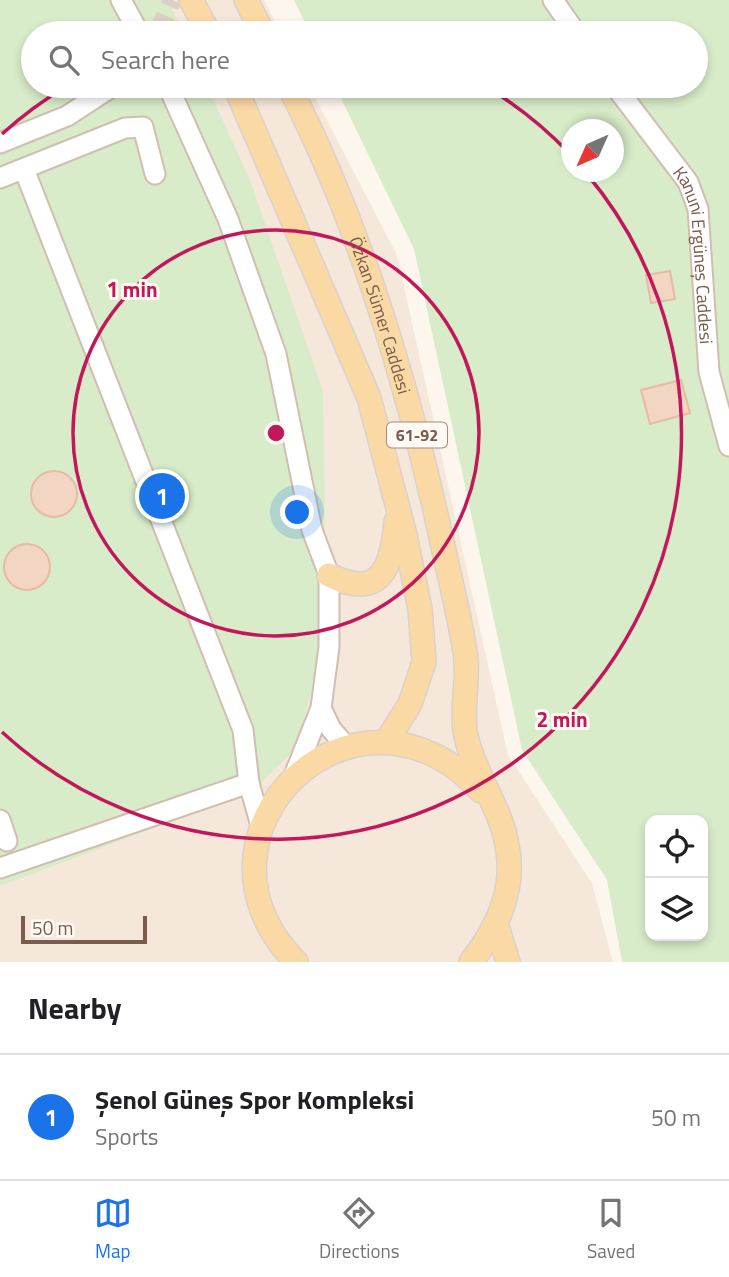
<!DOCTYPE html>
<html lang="en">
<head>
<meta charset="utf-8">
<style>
	:root { --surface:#fff; --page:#f6f6f6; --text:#202124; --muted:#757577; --line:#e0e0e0; --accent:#1a73e8 }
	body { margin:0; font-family:"Titillium Web",sans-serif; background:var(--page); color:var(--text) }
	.controls { position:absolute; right:21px; bottom:21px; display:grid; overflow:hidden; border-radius:14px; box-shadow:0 4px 10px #0003 }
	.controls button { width:63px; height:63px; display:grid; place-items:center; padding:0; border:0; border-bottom:2px solid var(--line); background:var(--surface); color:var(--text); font:35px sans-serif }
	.compass { position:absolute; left:561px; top:119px; width:63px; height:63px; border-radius:50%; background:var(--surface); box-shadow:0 4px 10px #0003; rotate:225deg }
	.scale { position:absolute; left:21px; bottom:18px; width:126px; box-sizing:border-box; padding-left:7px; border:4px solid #7a5c4d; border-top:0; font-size:19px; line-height:24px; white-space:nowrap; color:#7a5c4d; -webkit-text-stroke:5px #fffaf3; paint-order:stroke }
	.you { position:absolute; left:298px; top:513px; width:24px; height:24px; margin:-18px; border:5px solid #fff; border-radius:50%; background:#1a73e8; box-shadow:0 0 0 10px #1a73e833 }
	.badge { display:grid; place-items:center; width:46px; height:46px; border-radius:50%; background:var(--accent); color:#fff; font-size:23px; font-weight:700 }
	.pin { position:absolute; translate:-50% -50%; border:4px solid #fff; box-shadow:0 2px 7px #0006 }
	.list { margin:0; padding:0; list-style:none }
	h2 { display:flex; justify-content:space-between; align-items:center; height:91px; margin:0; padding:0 28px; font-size:30px }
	h2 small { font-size:23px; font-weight:400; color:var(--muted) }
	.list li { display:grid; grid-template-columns:46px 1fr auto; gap:21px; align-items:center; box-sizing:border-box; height:126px; padding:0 28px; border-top:2px solid var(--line) }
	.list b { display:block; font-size:26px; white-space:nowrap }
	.list p { margin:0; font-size:23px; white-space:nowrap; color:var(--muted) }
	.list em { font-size:23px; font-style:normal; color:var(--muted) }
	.icon { flex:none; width:38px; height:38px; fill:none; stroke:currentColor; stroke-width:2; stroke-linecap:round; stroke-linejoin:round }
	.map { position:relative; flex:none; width:729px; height:962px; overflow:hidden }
	.search { position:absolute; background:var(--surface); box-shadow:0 4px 10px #0003; left:21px; right:21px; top:21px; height:77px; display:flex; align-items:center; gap:18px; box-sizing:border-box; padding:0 24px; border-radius:38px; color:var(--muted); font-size:26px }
	.sheet { height:217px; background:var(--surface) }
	nav { display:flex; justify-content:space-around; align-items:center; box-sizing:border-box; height:98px; border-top:2px solid var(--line); background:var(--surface); font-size:19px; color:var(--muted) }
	nav a { display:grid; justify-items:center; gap:4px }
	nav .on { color:var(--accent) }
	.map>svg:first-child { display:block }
	.residential { fill:#f5e8da }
	.green { fill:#d8ecc9; fill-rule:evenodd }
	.building { fill:#f3d5c3; stroke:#e6bba3; stroke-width:2 }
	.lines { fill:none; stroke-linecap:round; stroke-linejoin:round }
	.minor-tunnel { stroke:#dcd0c4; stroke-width:19; stroke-dasharray:19 10; stroke-linecap:butt }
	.minor-casing { stroke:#d1beb0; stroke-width:23 }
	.major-casing { stroke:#dad1cd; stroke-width:26 }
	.minor { stroke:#fff; stroke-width:19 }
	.major { stroke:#fbd9a5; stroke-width:23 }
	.ring { fill:none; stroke:#c2185b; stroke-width:3.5 }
	.labels { text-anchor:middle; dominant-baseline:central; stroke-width:6; stroke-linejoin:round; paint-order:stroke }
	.shield { fill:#fffaf3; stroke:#a28b7f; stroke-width:2 }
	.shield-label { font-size:16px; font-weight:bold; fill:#7a5c4d }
	.street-label { font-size:18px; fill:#7a5c4d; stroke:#fffaf3 }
	.centre { fill:#c2185b; stroke:#fffaf3; stroke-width:3.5 }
	.ring-label { font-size:21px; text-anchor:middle; font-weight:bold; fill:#c2185b; stroke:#fffaf3; stroke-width:6; stroke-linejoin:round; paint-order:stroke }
</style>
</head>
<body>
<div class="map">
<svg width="729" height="962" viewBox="0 0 729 962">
	<rect width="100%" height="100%" fill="#fdf6ec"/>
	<path class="residential" d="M 0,0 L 264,0 L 281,33 L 33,33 L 33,86 L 309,86 L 397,255 L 508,755 L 592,883 L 613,962 L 0,962 Z"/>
	<path class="green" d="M 0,0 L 168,0 L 183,33 L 33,33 L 33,86 L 207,86 L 250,180 L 323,391 L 326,601 L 315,680 L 295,749 L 254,790 L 0,886 Z
		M 294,0 L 729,0 L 729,962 L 622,962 L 607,880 L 522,750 L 414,249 L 335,86 L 696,86 L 696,33 L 310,33 ZM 572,130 L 614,130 L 614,172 L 572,172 ZM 650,820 L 703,820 L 703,936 L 650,936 Z"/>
	<path class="building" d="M 670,271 L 675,299 L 651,303 L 646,275 Z
		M 681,380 L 690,413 L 650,424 L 641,390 Z
		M31 494a23 23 0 1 1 46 0a23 23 0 1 1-46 0Z
		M4 567a23 23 0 1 1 46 0a23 23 0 1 1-46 0Z"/>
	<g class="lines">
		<path class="minor-tunnel" d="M 158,33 L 172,0"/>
		<defs>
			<g id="minor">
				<path d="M 121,0 L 139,33"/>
				<path d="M 553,0 L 576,33"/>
				<path d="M 168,86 L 228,219 L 276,354 L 312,530 L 329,575 L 329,647 L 321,708"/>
				<path id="s1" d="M 615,86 L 688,182 L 698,209 L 709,372 L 729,446"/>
				<path d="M 0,143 L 67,116 L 113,86"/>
				<path d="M 24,169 L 243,730 L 249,783 L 261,826"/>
				<path d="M 0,178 L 125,128 L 143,127 L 155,174"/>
				<path d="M 293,778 L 321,708 L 331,729 L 346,746"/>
				<path d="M 0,820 L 7,841"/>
				<path d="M 0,868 L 249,783"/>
			</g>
			<g id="major">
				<path d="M 191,0 L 209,33"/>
				<path d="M 246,0 L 263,33"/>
				<path d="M 235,86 L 369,398 L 405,535 L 420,609 L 424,662 L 410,704 L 386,742"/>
				<path id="s2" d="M 289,86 C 361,227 407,383 441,537 C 449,575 459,613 465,652 C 470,679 460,708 466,736 C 473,770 500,808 506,840 C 517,886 499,926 471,962"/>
				<path d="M 329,575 C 381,601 392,567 396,522"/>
				<path d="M 497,926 L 508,962"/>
				<path d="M 296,962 C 171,835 355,655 481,791"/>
			</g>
		</defs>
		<use href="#minor" class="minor-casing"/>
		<use href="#major" class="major-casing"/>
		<use href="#minor" class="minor"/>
		<use href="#major" class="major"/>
	</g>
	<g class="ring">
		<circle cx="276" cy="433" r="203"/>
		<path d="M2 134A405 405 0 0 1 67 86M213 33A405 405 0 0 1 339 33M485 86A405 405 0 0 1 570 154M586 173A405 405 0 0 1 2 732"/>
	</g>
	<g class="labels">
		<rect class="shield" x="387" y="422.5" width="60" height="25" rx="5"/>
		<g class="shield-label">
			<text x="417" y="435">61-92</text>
		</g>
		<g class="street-label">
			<text stroke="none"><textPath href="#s1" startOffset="194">Kanuni Ergüneş Caddesi</textPath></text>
			<text stroke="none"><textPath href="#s2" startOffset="247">Özkan Sümer Caddesi</textPath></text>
		</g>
	</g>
	<circle cx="276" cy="433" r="10" class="centre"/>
	<g class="ring-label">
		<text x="132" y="297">1 min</text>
		<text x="562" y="727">2 min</text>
	</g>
</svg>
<div class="controls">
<button><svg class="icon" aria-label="locate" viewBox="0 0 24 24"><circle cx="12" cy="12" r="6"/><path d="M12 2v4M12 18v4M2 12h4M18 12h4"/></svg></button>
<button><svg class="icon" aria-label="layers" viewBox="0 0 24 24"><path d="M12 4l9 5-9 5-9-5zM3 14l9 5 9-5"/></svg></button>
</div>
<svg class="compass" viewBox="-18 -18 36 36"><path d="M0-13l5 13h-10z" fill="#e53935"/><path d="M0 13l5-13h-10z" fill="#757577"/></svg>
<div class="scale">50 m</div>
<div class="you"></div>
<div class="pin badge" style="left:162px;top:496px">1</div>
<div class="search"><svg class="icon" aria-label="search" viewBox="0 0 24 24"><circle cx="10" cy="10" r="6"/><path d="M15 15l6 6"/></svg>Search here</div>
</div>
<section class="sheet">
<h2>Nearby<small></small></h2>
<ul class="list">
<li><span class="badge">1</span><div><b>Şenol Güneş Spor Kompleksi</b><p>Sports</p></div><em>50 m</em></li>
</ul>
</section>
<nav>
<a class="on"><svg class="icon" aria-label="map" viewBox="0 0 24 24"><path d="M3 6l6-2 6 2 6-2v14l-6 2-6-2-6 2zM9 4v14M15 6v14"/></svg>Map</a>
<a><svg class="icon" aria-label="directions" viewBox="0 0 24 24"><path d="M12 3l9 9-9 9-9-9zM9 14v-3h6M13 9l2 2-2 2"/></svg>Directions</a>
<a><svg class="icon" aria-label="saved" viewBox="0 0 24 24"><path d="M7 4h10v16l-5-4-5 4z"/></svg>Saved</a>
</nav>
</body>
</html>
